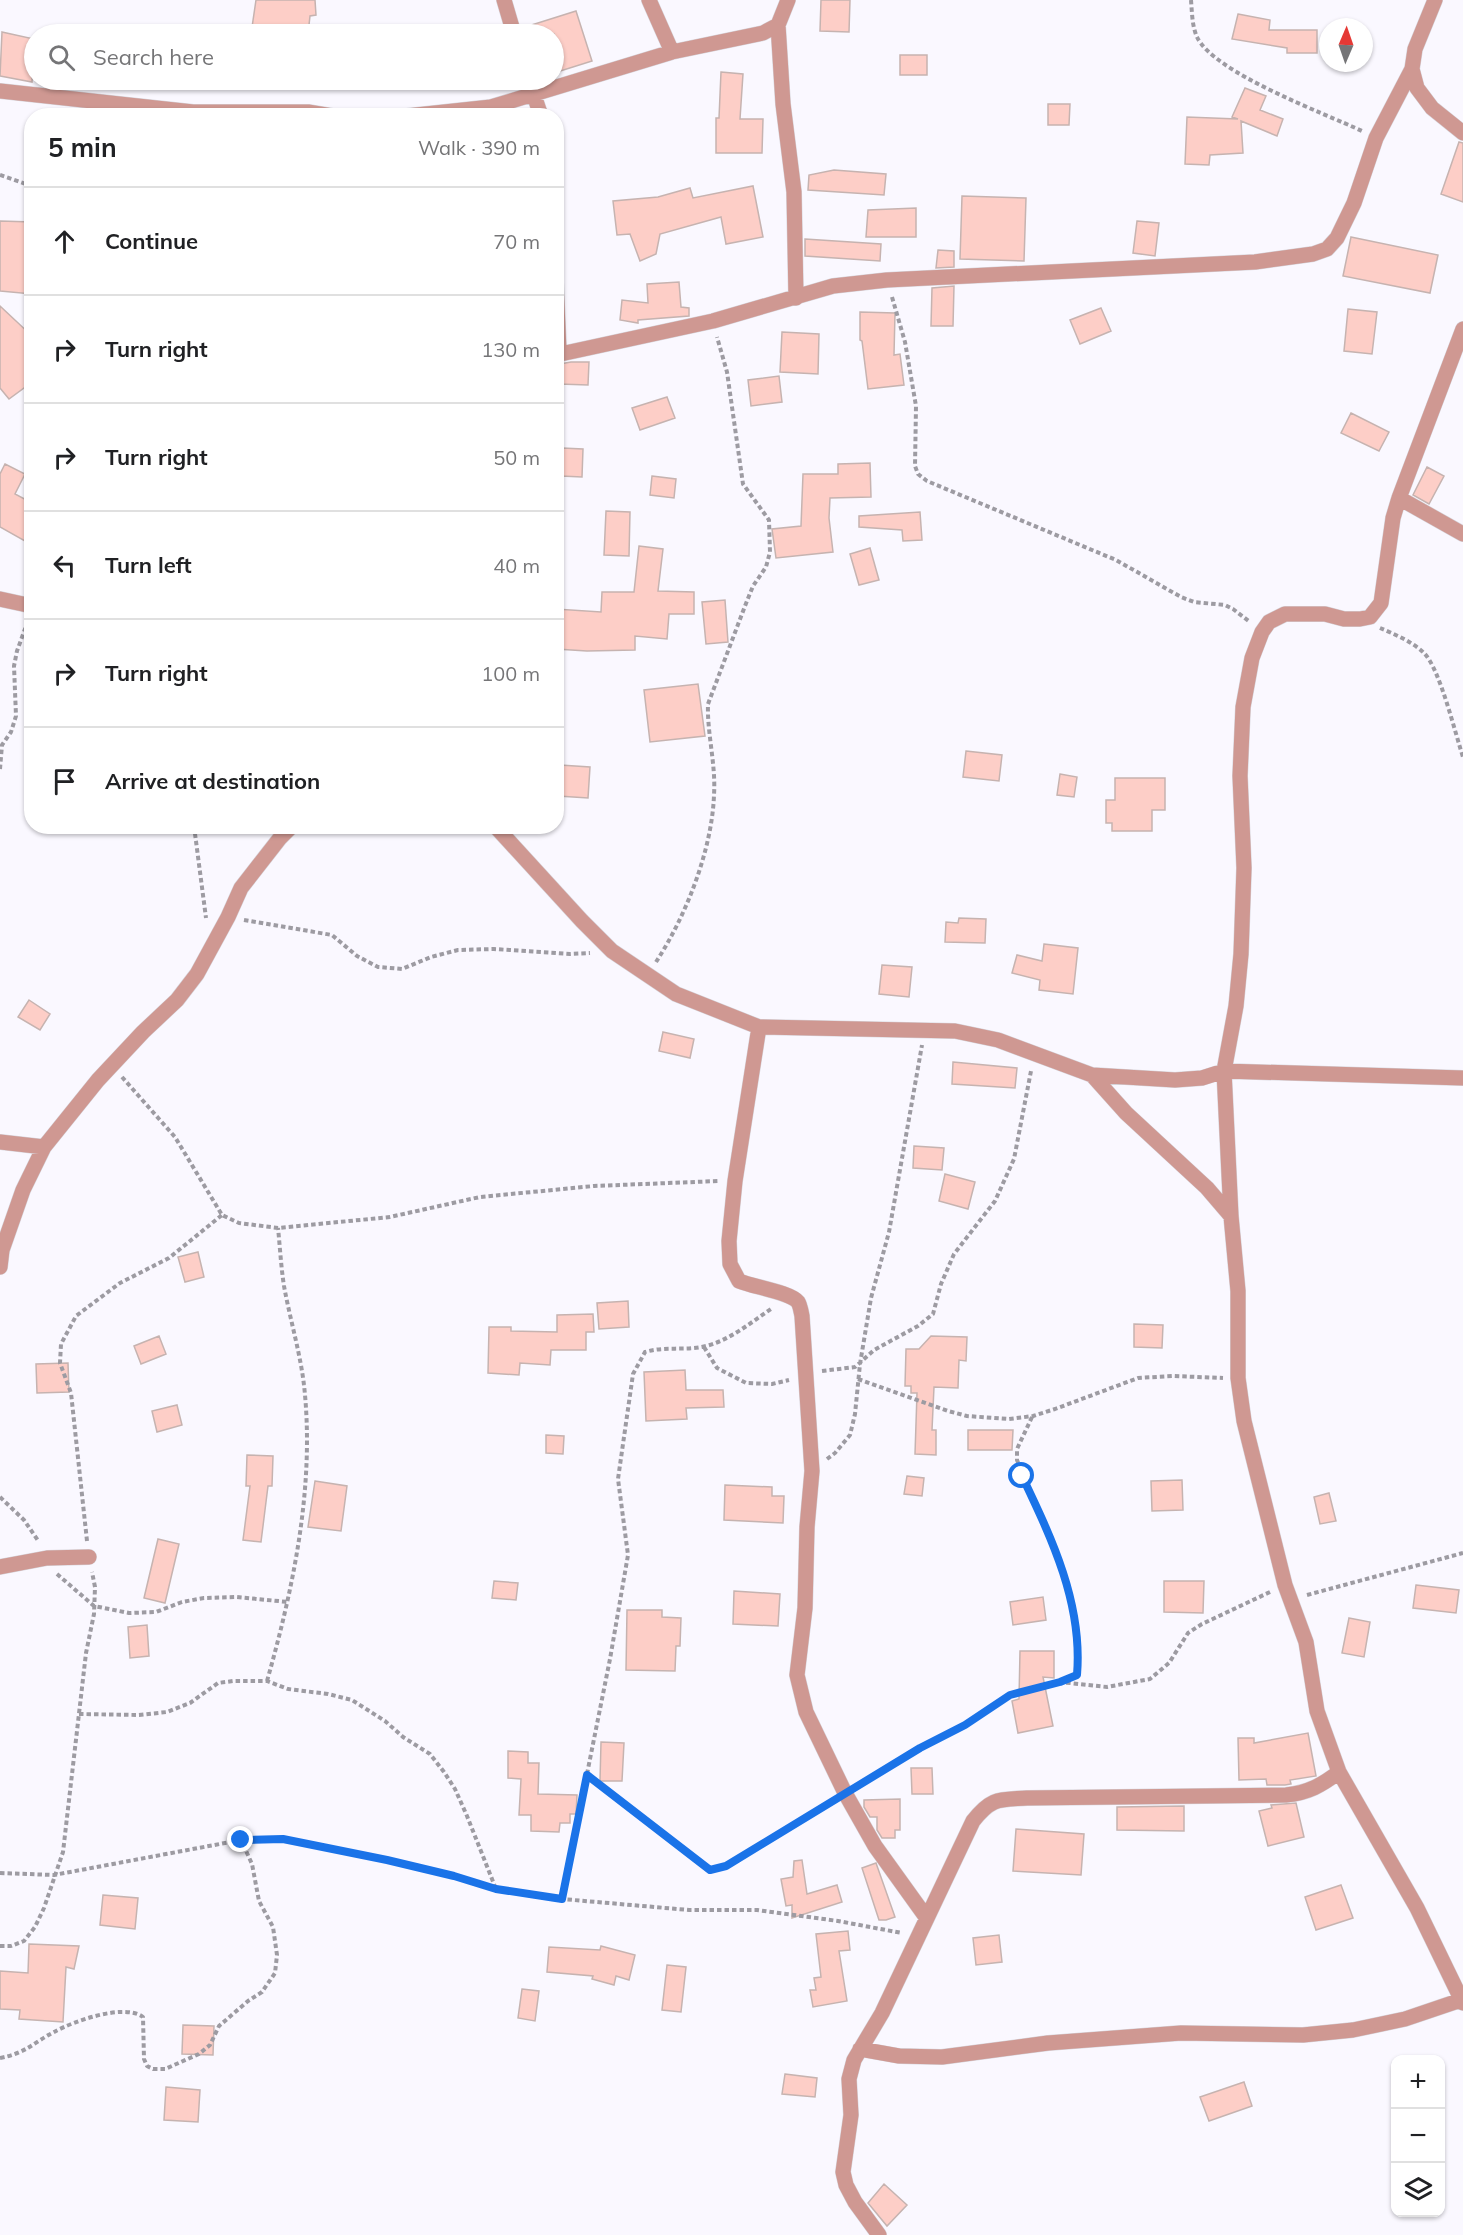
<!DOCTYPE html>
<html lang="en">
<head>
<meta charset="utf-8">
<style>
	:root { --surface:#fff; --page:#f2f2f2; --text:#202124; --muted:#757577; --line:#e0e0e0 }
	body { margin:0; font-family:Mulish,sans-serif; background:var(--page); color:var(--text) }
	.controls { position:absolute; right:18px; bottom:18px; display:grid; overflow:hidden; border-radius:12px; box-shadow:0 2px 4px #0004 }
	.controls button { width:54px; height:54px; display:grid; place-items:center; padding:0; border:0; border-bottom:2px solid var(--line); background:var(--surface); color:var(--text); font:30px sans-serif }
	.compass { position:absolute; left:1319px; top:18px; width:54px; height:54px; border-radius:50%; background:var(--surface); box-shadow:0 2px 4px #0004; rotate:2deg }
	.stop { position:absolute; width:18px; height:18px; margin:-14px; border:4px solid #1a73e8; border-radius:50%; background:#fff }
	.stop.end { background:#1a73e8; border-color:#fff; box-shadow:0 2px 6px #0008 }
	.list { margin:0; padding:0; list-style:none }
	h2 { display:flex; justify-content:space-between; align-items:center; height:78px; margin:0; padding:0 24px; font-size:26px }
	h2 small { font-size:20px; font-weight:400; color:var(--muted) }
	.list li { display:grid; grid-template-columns:39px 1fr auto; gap:18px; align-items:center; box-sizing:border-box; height:108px; padding:0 24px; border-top:2px solid var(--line) }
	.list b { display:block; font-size:22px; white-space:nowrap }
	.list em { font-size:20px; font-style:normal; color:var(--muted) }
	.icon { flex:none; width:33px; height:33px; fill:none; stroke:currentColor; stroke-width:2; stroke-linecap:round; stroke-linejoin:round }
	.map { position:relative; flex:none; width:1463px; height:2235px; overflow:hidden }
	.search { position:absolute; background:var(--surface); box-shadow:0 2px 4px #0004; left:24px; top:24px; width:540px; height:66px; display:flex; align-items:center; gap:15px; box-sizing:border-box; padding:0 21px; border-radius:33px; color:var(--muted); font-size:22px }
	.panel { position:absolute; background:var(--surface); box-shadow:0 2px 4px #0004; left:24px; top:108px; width:540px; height:726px; border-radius:24px }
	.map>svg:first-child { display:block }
	.building { fill:#fdcec7; stroke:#c6b3b0; stroke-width:1.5 }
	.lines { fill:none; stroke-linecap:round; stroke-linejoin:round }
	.street-casing { stroke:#d6d4da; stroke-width:16 }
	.path { stroke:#9d9ba2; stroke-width:4; stroke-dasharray:4.5 3; stroke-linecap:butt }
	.street { stroke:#cf9892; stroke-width:15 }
	.route { stroke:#1a73e8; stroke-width:8 }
</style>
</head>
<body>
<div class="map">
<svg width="1463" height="2235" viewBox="0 0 1463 2235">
	<rect width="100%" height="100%" fill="#faf8ff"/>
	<path class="building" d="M 256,0 L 315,0 L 316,15 L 310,16 L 308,34 L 251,34 Z
		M 821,0 L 850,0 L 849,32 L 820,31 Z
		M 576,11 L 592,61 L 554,73 L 554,34 L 524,34 L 522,28 Z
		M 1238,14 L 1270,20 L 1269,30 L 1317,30 L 1317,53 L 1287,53 L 1287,48 L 1232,39 Z
		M 2,32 L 34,39 L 32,82 L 0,76 Z
		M 900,55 L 927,55 L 927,75 L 900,75 Z
		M 721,72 L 743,74 L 740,119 L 763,119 L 762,153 L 716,153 L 716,118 L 719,118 Z
		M 1245,88 L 1266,96 L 1260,110 L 1283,119 L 1277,136 L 1241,121 L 1243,153 L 1210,155 L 1209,165 L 1185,164 L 1187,117 L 1238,119 L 1232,117 Z
		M 1048,104 L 1070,104 L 1069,125 L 1048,125 Z
		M 1459,142 L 1463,143 L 1463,202 L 1441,194 Z
		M 834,170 L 886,174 L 884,195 L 808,190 L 809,175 Z
		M 753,186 L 763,237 L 726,244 L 721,217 L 660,234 L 656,254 L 640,261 L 630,234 L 617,235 L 613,201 L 658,197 L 690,188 L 693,198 Z
		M 962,196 L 1026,198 L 1024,261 L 960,259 Z
		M 916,208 L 916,237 L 866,237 L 868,210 Z
		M 0,221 L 32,222 L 32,294 L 0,291 Z
		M 1137,221 L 1159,223 L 1155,256 L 1133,253 Z
		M 1351,237 L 1438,255 L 1430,293 L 1343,276 Z
		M 805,239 L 881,244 L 880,261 L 805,256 Z
		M 938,250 L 954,251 L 954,267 L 936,268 Z
		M 679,282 L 681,307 L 689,308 L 689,316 L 638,320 L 638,323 L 620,320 L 622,300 L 648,303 L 647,284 Z
		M 954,286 L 953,326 L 931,326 L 932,288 Z
		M 0,306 L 32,336 L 32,382 L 9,399 L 0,388 Z
		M 1101,308 L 1111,331 L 1080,344 L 1070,320 Z
		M 1348,309 L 1377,312 L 1372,354 L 1344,351 Z
		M 860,312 L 895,313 L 894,355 L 900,354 L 904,385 L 868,389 L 862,341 L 860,340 Z
		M 782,332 L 819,334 L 818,374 L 780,372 Z
		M 571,362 L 589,362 L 588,385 L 559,384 L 560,364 Z
		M 779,376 L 782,402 L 751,406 L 748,380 Z
		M 667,397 L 675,418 L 640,430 L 632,408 Z
		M 1351,413 L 1389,432 L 1379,451 L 1341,433 Z
		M 562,448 L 583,449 L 582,477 L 561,476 Z
		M 870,463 L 871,497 L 830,498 L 829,518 L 833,552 L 776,558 L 772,529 L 801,526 L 803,474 L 838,474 L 838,464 Z
		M 5,464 L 25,474 L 15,494 L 32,503 L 32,545 L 0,527 L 0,474 Z
		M 1427,467 L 1444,476 L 1429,504 L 1413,495 Z
		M 652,476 L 676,479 L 674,498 L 650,495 Z
		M 606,511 L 630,512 L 629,556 L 604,555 Z
		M 920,512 L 922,540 L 903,541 L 902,530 L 859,527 L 859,516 Z
		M 639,546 L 663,549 L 658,591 L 694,592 L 694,614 L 669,614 L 667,639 L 635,636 L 635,650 L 587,651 L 556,649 L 556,609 L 601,612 L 602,592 L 634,592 Z
		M 870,548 L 879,580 L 859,585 L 850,554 Z
		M 725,600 L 728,642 L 706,644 L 702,602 Z
		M 698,684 L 705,736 L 650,742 L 644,690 Z
		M 966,751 L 1002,755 L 999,781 L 963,777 Z
		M 560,765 L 590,767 L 588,798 L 558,796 Z
		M 1060,774 L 1077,777 L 1074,797 L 1057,795 Z
		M 1115,778 L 1165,778 L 1165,810 L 1152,810 L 1152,831 L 1112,831 L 1112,823 L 1106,823 L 1106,800 L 1115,800 Z
		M 959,918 L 986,919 L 985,943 L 945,942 L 946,922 L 958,923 Z
		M 1044,944 L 1078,948 L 1073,994 L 1039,990 L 1040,980 L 1012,973 L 1017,955 L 1042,961 Z
		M 882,965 L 912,967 L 909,997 L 879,994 Z
		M 29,1000 L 50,1014 L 40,1030 L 18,1017 Z
		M 663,1032 L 694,1039 L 690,1058 L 659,1051 Z
		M 953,1062 L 1017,1068 L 1015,1088 L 952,1084 Z
		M 914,1146 L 944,1148 L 942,1170 L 913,1168 Z
		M 945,1174 L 975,1182 L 968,1209 L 939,1201 Z
		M 198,1252 L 204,1277 L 185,1282 L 178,1257 Z
		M 628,1301 L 629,1327 L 599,1329 L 597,1303 Z
		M 593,1314 L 594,1332 L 586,1332 L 586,1350 L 551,1350 L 550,1365 L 520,1363 L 519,1375 L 488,1373 L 489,1327 L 511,1327 L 511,1331 L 557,1332 L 557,1315 Z
		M 1134,1324 L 1163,1325 L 1162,1348 L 1134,1347 Z
		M 159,1336 L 166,1354 L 141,1364 L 134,1346 Z
		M 931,1336 L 967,1337 L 966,1361 L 959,1360 L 958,1388 L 934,1387 L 932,1430 L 936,1430 L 936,1455 L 915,1454 L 917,1393 L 911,1393 L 911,1386 L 905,1386 L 906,1349 L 919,1349 Z
		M 68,1363 L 69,1392 L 37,1393 L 36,1364 Z
		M 685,1370 L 686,1390 L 723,1390 L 724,1407 L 686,1408 L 687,1419 L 646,1421 L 644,1372 Z
		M 177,1405 L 182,1425 L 157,1432 L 152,1411 Z
		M 968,1430 L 1013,1430 L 1012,1450 L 968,1450 Z
		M 546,1435 L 564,1436 L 563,1454 L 546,1453 Z
		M 247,1455 L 273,1456 L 272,1486 L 268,1486 L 261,1542 L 243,1540 L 250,1486 L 246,1486 Z
		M 907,1476 L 924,1478 L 922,1496 L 904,1494 Z
		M 1182,1480 L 1183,1510 L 1152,1511 L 1151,1481 Z
		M 315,1481 L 347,1486 L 341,1531 L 308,1527 Z
		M 725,1485 L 772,1487 L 772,1496 L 784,1496 L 783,1523 L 724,1520 Z
		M 1329,1493 L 1336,1521 L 1320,1524 L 1314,1497 Z
		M 158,1539 L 179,1544 L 165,1603 L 144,1598 Z
		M 494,1581 L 518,1583 L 516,1600 L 492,1598 Z
		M 1164,1581 L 1204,1581 L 1203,1613 L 1164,1612 Z
		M 1416,1585 L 1459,1590 L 1456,1613 L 1413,1608 Z
		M 734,1591 L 780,1594 L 778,1626 L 733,1624 Z
		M 1043,1597 L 1046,1620 L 1013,1625 L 1010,1602 Z
		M 627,1610 L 662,1610 L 662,1617 L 681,1618 L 680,1646 L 676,1646 L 675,1671 L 626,1670 Z
		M 1349,1618 L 1370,1622 L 1364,1657 L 1342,1653 Z
		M 147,1625 L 149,1656 L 130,1658 L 128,1627 Z
		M 1020,1651 L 1054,1651 L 1054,1678 L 1043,1677 L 1053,1726 L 1018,1733 L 1012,1701 L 1019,1699 Z
		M 1308,1733 L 1316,1776 L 1290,1780 L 1291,1784 L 1285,1785 L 1267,1785 L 1266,1779 L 1239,1780 L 1238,1738 L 1254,1738 L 1254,1743 Z
		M 601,1742 L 624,1743 L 622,1781 L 600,1781 Z
		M 508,1751 L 528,1752 L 528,1763 L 539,1763 L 538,1794 L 577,1795 L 576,1814 L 570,1814 L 570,1823 L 560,1823 L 559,1832 L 531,1831 L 531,1815 L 519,1815 L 521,1779 L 508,1778 Z
		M 911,1768 L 932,1768 L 933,1794 L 912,1794 Z
		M 900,1799 L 900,1830 L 895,1830 L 895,1838 L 882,1838 L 877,1830 L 877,1817 L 870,1817 L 864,1807 L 864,1800 Z
		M 1296,1803 L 1304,1837 L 1268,1846 L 1259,1811 L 1272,1808 L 1271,1805 Z
		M 1184,1806 L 1184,1831 L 1117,1830 L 1117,1807 Z
		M 1016,1829 L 1084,1834 L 1081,1875 L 1013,1871 Z
		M 802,1860 L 807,1894 L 837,1885 L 842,1902 L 792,1918 L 792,1905 L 786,1906 L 781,1879 L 793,1877 L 794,1861 Z
		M 876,1863 L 895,1917 L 886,1920 L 879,1920 L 862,1868 Z
		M 1341,1885 L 1353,1918 L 1316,1930 L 1305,1897 Z
		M 103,1895 L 138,1898 L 135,1929 L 100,1925 Z
		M 848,1931 L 850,1950 L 839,1951 L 847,2001 L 813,2007 L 810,1990 L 816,1990 L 814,1978 L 821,1977 L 816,1934 Z
		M 999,1935 L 1002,1962 L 976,1965 L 973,1938 Z
		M 29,1944 L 79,1946 L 74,1969 L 66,1967 L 63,2022 L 19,2019 L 20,2010 L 0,2009 L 0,1971 L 28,1973 Z
		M 601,1946 L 635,1955 L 629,1980 L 616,1976 L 614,1985 L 592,1979 L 593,1976 L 547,1972 L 549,1947 L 600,1950 Z
		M 667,1965 L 686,1967 L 681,2012 L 662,2010 Z
		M 522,1989 L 539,1991 L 535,2021 L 518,2018 Z
		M 183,2025 L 214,2026 L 213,2055 L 182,2054 Z
		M 785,2074 L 817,2078 L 815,2097 L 782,2094 Z
		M 1244,2082 L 1252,2106 L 1209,2121 L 1200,2097 Z
		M 166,2087 L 200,2090 L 198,2122 L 164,2120 Z
		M 884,2184 L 907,2205 L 887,2226 L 868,2203 Z"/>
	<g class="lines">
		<defs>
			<path id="street" d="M 504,0 L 514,34
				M 649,0 L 672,52
				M 1435,0 L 1415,49 L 1412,69 L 1417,88 L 1432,108 L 1463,133
				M 778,25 L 783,104 L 794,192 L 796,298
				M 529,80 L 541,116
				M 0,91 L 193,112 L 308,112 L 332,116
				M 407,116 L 491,107 L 672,52 L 763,33 L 778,25 L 788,0
				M 556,282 L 559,350 L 556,353
				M 1463,329 L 1399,498 L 1393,518 L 1381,603 L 1370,617 L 1360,619 L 1344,619 L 1325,614 L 1285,614 L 1269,622 L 1262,632 L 1252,658 L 1243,707 L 1240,776 L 1244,868 L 1241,954 L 1236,1006 L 1224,1071 L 1231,1216 L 1238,1291 L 1238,1378 L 1244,1421 L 1285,1585 L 1306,1642 L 1317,1711 L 1339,1772 L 1417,1908 L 1463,2003
				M 556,355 L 713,321 L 833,286 L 887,280 L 1255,262 L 1313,254 L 1327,249 L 1337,238 L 1354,203 L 1376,138 L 1412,69
				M 1399,498 L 1463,534
				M 0,599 L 32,606
				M 495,826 L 582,921 L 612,951 L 676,994 L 759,1027 L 955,1031 L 998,1040 L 1092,1075 L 1175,1080 L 1202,1078 L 1224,1071 L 1463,1078
				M 759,1027 L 735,1181 L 729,1241 L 730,1264 L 739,1281 C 753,1287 790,1292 798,1302 C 800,1305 801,1311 802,1316 L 812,1471 L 807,1527 L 805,1608 L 797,1675 L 806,1712 L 845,1793 L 875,1846 L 926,1917
				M 1092,1075 L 1126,1113 L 1207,1188 L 1231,1216
				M 0,1142 L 44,1147
				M 0,1267 L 2,1250 L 23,1190 L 44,1147 L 98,1080 L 143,1032 L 177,1000 L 197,974 L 228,917 L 241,888 L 280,838 L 292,826
				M 0,1567 L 47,1558 L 89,1557
				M 860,2049 L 899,2056 L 942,2057 L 1048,2043 L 1181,2033 L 1303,2035 L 1353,2030 L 1405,2019 L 1461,2000
				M 879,2235 L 855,2202 L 846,2185 L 843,2172 L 851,2115 L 849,2079 L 854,2060 L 882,2013 L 973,1821 C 992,1797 999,1800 1027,1798 L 1286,1795 C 1308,1793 1322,1785 1339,1772"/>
		</defs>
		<use href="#street" class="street-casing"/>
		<path class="path" d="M 1191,0 C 1192,12 1192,26 1197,37 C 1214,73 1324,113 1362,131
			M 0,175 L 32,186
			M 892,297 L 905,342 L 916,406 L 915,466 L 918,474 L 927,481 L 1116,560 L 1181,597 L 1194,602 L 1225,605 L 1233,609 L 1250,622
			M 1380,628 C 1394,634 1413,642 1424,653 C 1440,669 1455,733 1463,757
			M 0,769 L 2,745 L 11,732 L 16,716 L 14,666 L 17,651 L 25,629 L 32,624
			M 194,826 L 206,918
			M 244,920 L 332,935 L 357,956 L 378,967 L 402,969 L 431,957 L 458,950 L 494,949 L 570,954 L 590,953
			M 656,962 C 686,916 712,850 714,795 C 716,764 707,734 708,704 L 745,606 L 753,586 L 766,567 L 770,552 L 769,520 L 743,484 L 727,372 L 717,337
			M 122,1077 L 175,1137 L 222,1215 L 239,1223 L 278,1228 L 390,1217 L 480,1197 L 594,1186 L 719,1181
			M 704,1347 L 717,1368 L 746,1383 L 772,1384 L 789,1380
			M 822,1371 L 855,1367 L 874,1350 L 918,1326 L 933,1314 L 941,1284 L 954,1254 L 995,1201 L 1014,1159 L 1031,1071
			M 858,1379 L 948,1411 L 967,1416 L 1009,1419 L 1033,1416 L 1055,1409 L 1138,1378 L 1173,1376 L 1223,1378
			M 1032,1417 L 1017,1449 L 1017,1460 L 1069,1587 L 1078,1639 L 1077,1675 L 1062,1682
			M 827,1459 L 835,1453 L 850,1435 L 855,1414 L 860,1364 L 871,1298 L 889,1232 L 922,1045
			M 0,1497 L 24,1520 L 39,1542
			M 87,1541 L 71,1393 L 60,1363 L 61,1344 L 76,1316 L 120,1283 L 169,1258 L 222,1215
			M 57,1574 L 94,1606 L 129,1613 L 156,1612 L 182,1602 L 204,1598 L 237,1597 L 288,1602
			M 1307,1595 L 1463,1553
			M 267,1681 C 294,1586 315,1484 304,1385 C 300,1352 290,1319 284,1286 C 281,1267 280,1247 278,1228
			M 79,1714 L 139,1715 L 167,1712 L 190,1703 L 218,1683 L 233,1681 L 267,1681 L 288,1689 L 328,1694 L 352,1700 L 385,1721 L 403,1737 L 430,1754 L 444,1772 L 455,1789 L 467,1816 L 496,1889
			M 587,1775 L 710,1870 L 726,1866 L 831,1802
			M 860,1784 L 919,1748 L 965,1725 L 1010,1695 L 1060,1682 L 1107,1687 L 1150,1679 L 1169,1663 L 1188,1633 L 1202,1624 L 1270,1592
			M 0,1873 L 54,1875 L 241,1840 L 283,1839 L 387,1860 L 455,1876 L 496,1889 L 562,1899 L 689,1910 L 757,1910 L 838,1921 L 902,1933
			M 562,1899 L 610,1659 L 628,1555 L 618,1479 L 633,1374 L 645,1352 C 665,1346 686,1351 706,1346 C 730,1340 750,1323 771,1309
			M 0,1946 L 11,1946 L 24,1941 L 35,1927 L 44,1908 L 63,1852 L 86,1653 L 94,1614 L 95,1587 L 92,1572
			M 0,2058 C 26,2053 33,2043 54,2032 C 74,2021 124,2003 143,2017 L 144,2059 L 147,2066 L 153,2069 L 165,2069 L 199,2054 L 210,2045 L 219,2026 L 248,2001 L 262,1992 L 275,1973 L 277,1955 L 273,1927 L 259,1901 L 252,1864 L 241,1840"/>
		<use href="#street" class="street"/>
	</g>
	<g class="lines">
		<path class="route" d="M 241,1840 L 283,1839 L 387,1860 L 454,1876 L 496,1889 L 562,1899 L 587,1775 L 710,1870 L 726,1866 L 920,1748 L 965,1725 L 1010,1695 L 1060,1682 L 1077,1675 C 1083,1604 1052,1539 1022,1476"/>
	</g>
</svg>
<div class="controls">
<button>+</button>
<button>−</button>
<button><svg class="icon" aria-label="layers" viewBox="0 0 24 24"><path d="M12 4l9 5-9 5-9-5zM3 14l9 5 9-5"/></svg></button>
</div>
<svg class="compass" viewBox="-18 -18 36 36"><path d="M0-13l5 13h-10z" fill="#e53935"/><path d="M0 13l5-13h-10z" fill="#757577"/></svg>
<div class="stop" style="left:1022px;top:1476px"></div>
<div class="stop end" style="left:241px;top:1840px"></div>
<div class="search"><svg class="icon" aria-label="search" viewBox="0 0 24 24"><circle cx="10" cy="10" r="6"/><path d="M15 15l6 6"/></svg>Search here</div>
<section class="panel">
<h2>5 min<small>Walk · 390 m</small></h2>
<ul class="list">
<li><svg class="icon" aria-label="ahead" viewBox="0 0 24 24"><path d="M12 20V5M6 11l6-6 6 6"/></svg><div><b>Continue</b></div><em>70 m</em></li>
<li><svg class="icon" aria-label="right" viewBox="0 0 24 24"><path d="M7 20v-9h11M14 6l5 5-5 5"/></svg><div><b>Turn right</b></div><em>130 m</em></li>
<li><svg class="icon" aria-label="right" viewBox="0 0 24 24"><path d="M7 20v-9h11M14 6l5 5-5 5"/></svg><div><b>Turn right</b></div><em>50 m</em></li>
<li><svg class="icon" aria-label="left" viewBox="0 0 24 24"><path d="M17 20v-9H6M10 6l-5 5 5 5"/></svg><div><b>Turn left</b></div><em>40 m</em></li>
<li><svg class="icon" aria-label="right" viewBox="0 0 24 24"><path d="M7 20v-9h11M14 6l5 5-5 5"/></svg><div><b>Turn right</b></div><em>100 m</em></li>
<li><svg class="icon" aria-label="arrive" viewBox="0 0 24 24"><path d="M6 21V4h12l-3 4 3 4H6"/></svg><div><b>Arrive at destination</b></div></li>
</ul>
</section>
</div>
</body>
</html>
